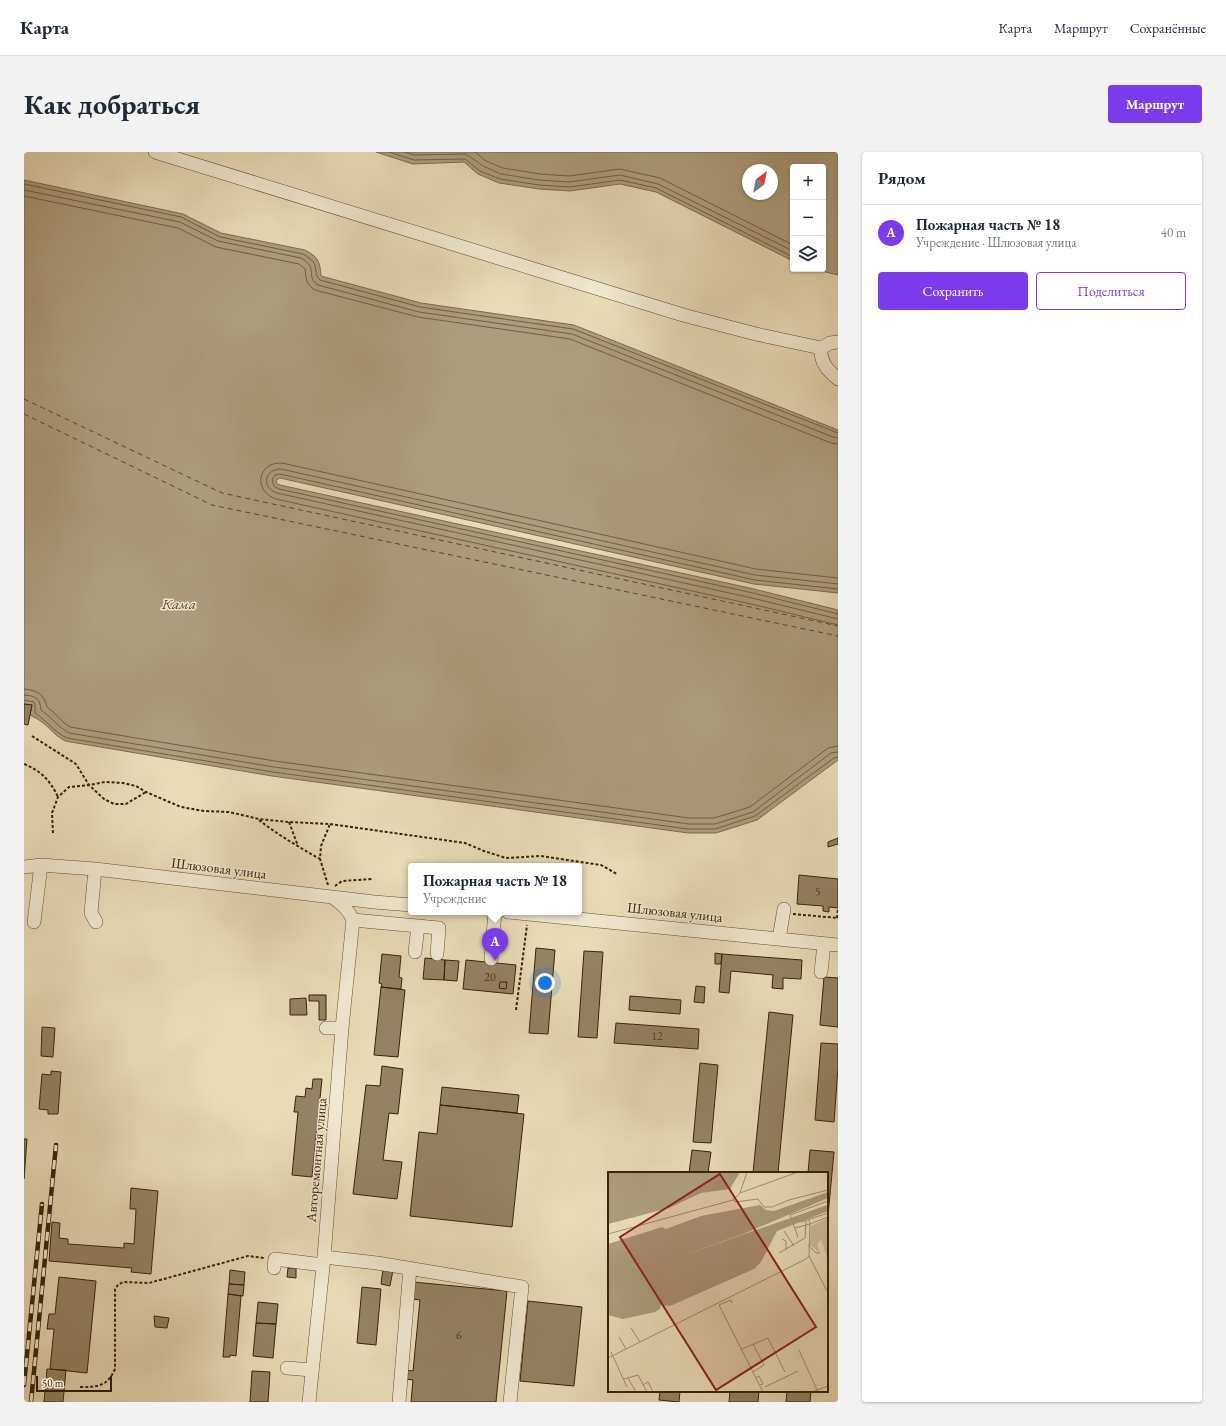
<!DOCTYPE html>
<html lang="ru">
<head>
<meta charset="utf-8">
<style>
	:root { --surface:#fff; --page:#f2f2f3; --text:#1f2937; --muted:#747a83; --line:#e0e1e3; --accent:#7c3aed }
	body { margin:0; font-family:"EB Garamond",serif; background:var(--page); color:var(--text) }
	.controls { position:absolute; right:12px; top:12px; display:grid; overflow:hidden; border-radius:4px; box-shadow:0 1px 3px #0004 }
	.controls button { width:36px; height:36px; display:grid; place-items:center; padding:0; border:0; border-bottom:1px solid var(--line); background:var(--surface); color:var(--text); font:20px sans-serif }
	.compass { position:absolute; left:718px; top:12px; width:36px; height:36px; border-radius:50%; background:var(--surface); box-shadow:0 1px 3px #0004; rotate:32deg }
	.scale { position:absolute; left:12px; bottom:10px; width:76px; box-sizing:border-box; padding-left:4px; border:2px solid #392308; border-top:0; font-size:11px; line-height:14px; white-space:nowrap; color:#392308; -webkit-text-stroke:3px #f0e8d0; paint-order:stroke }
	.you { position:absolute; left:521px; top:831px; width:14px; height:14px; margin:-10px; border:3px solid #fff; border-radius:50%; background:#1a73e8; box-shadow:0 0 0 6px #1a73e833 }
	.badge { display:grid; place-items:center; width:26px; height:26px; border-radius:50%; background:var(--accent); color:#fff; font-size:13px; font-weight:700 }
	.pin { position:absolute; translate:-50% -33px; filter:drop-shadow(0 1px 2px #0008) }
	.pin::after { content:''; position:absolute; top:21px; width:14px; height:12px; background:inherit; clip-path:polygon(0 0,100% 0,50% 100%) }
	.popup { position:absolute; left:384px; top:711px; width:174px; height:52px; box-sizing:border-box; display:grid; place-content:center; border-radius:4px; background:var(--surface); filter:drop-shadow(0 1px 3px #0005); font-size:13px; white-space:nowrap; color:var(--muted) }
	.popup b { font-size:15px; color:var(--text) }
	.popup::after { content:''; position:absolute; left:50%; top:100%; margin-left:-8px; border:8px solid transparent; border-top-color:var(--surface) }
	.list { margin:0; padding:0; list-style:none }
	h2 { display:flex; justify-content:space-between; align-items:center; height:52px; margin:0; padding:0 16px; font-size:17px }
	h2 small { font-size:13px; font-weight:400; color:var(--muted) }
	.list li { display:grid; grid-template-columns:26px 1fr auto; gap:12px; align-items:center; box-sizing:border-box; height:56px; padding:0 16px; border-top:1px solid var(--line) }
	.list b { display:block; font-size:15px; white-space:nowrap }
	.list p { margin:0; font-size:13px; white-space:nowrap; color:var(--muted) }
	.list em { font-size:13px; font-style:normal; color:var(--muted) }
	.actions { display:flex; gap:8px; padding:12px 16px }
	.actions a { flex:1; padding:9px 0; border:1px solid var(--accent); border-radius:4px; text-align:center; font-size:14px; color:var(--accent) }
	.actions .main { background:var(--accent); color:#fff }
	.icon { flex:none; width:22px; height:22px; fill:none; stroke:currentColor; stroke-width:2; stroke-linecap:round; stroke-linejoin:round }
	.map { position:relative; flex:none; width:814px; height:1250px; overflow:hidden; border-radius:4px }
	header { display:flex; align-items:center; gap:24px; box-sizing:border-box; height:56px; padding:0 20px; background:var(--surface); border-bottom:1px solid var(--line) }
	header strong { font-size:19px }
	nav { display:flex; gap:22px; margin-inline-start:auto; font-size:14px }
	.intro { display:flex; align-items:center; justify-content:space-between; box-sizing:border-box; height:96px; padding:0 24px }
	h1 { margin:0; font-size:28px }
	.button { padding:10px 18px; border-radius:4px; background:var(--accent); color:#fff; font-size:14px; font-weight:700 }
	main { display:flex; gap:24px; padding:0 24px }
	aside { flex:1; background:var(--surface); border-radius:4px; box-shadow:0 1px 3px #0004 }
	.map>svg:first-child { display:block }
	.water { fill:#ac9d7c; stroke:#7e6c4e; fill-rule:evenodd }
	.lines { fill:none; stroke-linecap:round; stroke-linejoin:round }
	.shore { stroke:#726042; stroke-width:1 }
	.ferry { stroke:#5c482b; stroke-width:1; stroke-dasharray:5 4; stroke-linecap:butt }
	.building { fill:#948363; stroke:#392308 }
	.minor-casing { stroke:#655134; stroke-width:14 }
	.path { stroke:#392308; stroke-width:2; stroke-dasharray:3 2; stroke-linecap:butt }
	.minor { stroke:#f0e8d0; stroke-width:13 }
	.rail-casing { stroke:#392308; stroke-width:4.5 }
	.rail { stroke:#f0e8d0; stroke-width:3; stroke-dasharray:9; stroke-linecap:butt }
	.labels { text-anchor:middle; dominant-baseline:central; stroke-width:3; stroke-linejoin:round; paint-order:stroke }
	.number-label { font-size:12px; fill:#503b1f }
	.street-label { font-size:14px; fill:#392308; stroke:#f0e8d0 }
	.water-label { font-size:15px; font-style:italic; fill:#5c482b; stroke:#f0e8d0 }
	.inset-river { fill:none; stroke:#ac9d7c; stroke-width:2 }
	.inset-road { fill:none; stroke:#a29271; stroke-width:1 }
	.view { fill:#8f2418; fill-opacity:0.15; stroke:#8f2418; stroke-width:2 }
	.inset-edge { fill:none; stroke:#392308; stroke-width:2 }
</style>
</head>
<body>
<header>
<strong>Карта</strong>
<nav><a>Карта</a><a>Маршрут</a><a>Сохранённые</a></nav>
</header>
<div class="intro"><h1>Как добраться</h1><a class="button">Маршрут</a></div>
<main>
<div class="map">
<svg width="814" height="1250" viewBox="0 0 814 1250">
	<rect width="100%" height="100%" fill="#e8dcb7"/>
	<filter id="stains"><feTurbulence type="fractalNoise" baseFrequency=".005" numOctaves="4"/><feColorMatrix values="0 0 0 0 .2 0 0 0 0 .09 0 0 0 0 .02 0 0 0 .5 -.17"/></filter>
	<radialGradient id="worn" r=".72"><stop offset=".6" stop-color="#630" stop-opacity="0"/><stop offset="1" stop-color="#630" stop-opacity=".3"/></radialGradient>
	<path class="water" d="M 352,0 L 814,0 L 814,123 L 789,117 L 799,117 L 799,15 L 769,15 L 769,109 L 632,40 L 596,32 L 546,39 L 515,37 L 475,31 L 454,22 L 440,10 L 389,12 ZM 724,18 L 748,18 L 748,42 L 724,42 Z
		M 0,28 L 159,62 L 197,81 L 281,98 C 294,105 296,109 297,124 L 397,151 L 550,173 L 814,278 L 814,441 L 730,432 L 256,326 L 252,328 L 253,332 L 256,333 L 730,437 L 814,458 L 814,608 L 733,668 L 692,681 L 664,681 L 248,624 L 41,589 C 30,583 27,577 18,570 C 14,567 10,565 6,563 L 8,553 L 0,552 Z"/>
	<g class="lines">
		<path class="shore" d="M 365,0 L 390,8 L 441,7 L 456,19 L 476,27 L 515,33 L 546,35 L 596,28 L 632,36 L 769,105
			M 381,0 L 390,3 L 442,2 L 459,14 L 477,22 L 515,28 L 545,30 L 596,23 L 634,32 L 769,99
			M 451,0 L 462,9 L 479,16 L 516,22 L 545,24 L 596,17 L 636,26 L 769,93
			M 0,32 L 157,65 L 196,85 L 279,102 C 299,113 287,120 296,128 L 396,155 L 549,177 L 814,281
			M 0,38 L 156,70 L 194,89 L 277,106 C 295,116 281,125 294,133 L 395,160 L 548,182 L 809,285 L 814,286
			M 0,44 L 154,76 L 192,95 L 275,112 L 281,117 C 282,126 282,133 291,138 L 394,165 L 546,187 L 807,291 L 814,292
			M 814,426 L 732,417 L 258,311 C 233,310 229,339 252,347 L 727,452 L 814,473
			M 814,432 L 731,423 L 257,317 C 240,317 237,336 253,341 L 728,446 L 814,467
			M 814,437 L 731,428 L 256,322 L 251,323 L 248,328 L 250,334 L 255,337 L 729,441 L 814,462
			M 0,537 C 13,538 20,542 23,555 C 32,561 37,570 46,575 L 251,609 L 665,666 L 690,666 L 726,655 L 804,596 L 814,594
			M 0,543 C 12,544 16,546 17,558 C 27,565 34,575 45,581 L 250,615 L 665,672 L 691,672 L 729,660 L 807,601 L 814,600
			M 0,548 L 10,550 L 11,553 L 11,561 C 23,569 30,580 43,586 L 249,620 L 664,677 L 691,677 L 731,664 L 810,606 L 814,605"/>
		<path class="ferry" d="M 0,247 L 198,341 L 814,474
			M 0,262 L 188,353 L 814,484"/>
	</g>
	<path class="building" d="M 0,552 L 8,553 L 4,573 L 0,572 Z
		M 814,686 L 814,692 L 804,695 L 804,690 Z
		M 775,723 L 814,727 L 814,756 L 805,755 L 805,760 L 799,759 L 799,754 L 773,752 Z
		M 512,796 L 531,798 L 524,882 L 505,881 Z
		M 560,799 L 579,800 L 573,886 L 554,885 Z
		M 691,801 L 698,802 L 697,812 L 691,812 Z
		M 358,802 L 377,804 L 375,825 L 378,826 L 377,837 L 357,835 L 358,832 L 355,831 Z
		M 698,802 L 778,808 L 777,827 L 759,826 L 759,837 L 748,836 L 749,823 L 707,819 L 705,841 L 695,840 Z
		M 401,806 L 421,808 L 420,828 L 399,827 Z
		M 421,808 L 435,809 L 433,829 L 420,828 Z
		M 442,808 L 492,813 L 489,842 L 439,837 Z
		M 800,825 L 814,826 L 814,875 L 796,873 Z
		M 476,830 L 483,830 L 482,837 L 475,836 Z
		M 672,834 L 681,835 L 680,851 L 670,850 Z
		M 357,835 L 381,838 L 374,905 L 350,903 Z
		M 285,843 L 302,843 L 302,868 L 295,868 L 295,849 L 285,849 Z
		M 606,844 L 657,848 L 656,862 L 605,858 Z
		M 282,846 L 283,863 L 266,863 L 266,847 Z
		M 745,860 L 769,863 L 754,1021 L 729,1021 Z
		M 592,871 L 675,877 L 674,897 L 590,891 Z
		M 18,875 L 31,876 L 29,905 L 17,904 Z
		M 797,891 L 814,892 L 814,916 L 810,970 L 791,968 Z
		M 676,911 L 694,913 L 687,991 L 669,990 Z
		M 358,914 L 379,917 L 374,962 L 365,961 L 359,1008 L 378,1010 L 373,1047 L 329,1042 L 342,933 L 356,934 Z
		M 27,919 L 37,920 L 34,962 L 24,962 L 24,958 L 15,957 L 18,922 L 27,923 Z
		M 289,927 L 298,927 L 288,1025 L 268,1023 L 274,960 L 270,960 L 272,944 L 281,945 L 282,936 L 288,937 Z
		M 418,935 L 495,943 L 493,961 L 416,953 Z
		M 416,953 L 500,962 L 488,1075 L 386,1064 L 395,980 L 413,982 Z
		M 0,987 L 3,987 L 0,1027 Z
		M 668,998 L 687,1000 L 684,1021 L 665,1021 Z
		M 786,998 L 810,1000 L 803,1074 L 803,1021 L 784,1021 Z
		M 107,1036 L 134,1039 L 127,1122 L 107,1120 L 108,1116 L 25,1109 L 28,1070 L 36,1071 L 35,1086 L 44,1087 L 44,1092 L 100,1096 L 100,1091 L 110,1092 L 112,1057 L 106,1057 Z
		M 264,1116 L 272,1116 L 272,1126 L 263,1125 Z
		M 359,1117 L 369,1118 L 366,1134 L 357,1132 Z
		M 206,1118 L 221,1120 L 220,1133 L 205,1132 Z
		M 35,1125 L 72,1129 L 63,1221 L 26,1217 L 30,1177 L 23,1177 L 25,1162 L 31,1162 Z
		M 389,1130 L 483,1139 L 472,1250 L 387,1250 L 389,1228 L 381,1227 L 382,1218 L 389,1219 L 396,1148 L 388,1147 Z
		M 205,1132 L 220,1133 L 219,1144 L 204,1142 Z
		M 338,1135 L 357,1137 L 352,1193 L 333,1191 Z
		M 204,1142 L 217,1144 L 212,1204 L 206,1203 L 206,1205 L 199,1205 Z
		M 504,1149 L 558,1155 L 550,1234 L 496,1229 Z
		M 234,1150 L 254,1152 L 252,1172 L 232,1171 Z
		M 130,1164 L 145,1166 L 143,1176 L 131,1175 Z
		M 232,1171 L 252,1172 L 249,1206 L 229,1204 Z
		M 23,1217 L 42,1218 L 39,1250 L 20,1250 Z
		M 228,1219 L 246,1220 L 244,1250 L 226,1250 Z
		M 636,1239 L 656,1239 L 655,1250 L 635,1248 Z
		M 706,1239 L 735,1239 L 734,1250 L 705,1250 Z
		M 763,1239 L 787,1239 L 786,1250 L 762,1250 Z"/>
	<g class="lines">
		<defs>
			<path id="minor" d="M 131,0 L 659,163 L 732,182 L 797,196
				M 814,190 L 806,191 L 797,196 C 796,210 803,218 814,227
				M 0,715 L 17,713 L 71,717 L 350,750 L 387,753
				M 71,717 L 67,761 L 72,770
				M 484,760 L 814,793
				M 329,768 L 415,776 L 413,802
				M 10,770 L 17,713
				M 755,787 L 760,757
				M 391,800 L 394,774
				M 467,807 L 471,760
				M 797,820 L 800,792
				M 302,876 L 318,876
				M 300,1105 L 353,1111 L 498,1135 L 486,1250
				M 250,1116 L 251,1107 L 299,1113
				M 263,1216 L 288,1218
				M 285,1250 L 300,1105 L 318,876 L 329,768 C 324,757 318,752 308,745
				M 375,1250 L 386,1116"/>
		</defs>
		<use href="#minor" class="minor-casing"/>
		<path class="path" d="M 8,584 L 52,612 L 65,633 L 80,647 L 90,652 L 102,652 L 122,640
			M 0,612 C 17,619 26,628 34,645
			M 235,668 C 254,683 275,695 296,707
			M 265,670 L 274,694
			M 29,681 L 28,661 L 34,645 L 45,635 L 65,633 L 81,630 L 99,631 L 112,634 L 122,640 L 157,655 L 180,659 L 205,660 L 235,667 L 265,670 L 306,672 L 441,691 L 460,699 L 482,706 L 517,704 L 577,713 L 593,722
			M 304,733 L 296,707 L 297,694 L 306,672
			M 311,734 L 318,729 L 348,727
			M 769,762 L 814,766
			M 813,766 L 814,756
			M 492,858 L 503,773
			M 56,1235 C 73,1235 83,1235 91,1217 L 91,1137 L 94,1133 L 99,1130 L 125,1131 L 224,1104 L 240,1106"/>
		<use href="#minor" class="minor"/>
		<defs>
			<path id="rail" d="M 0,1233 L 18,1052
				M 7,1250 L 32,993"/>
		</defs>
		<use href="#rail" class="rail-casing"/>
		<use href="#rail" class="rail"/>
	</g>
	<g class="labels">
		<g class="number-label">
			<text x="794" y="739">5</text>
			<text x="466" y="825">20</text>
			<text x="633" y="884">12</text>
			<text x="435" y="1183">6</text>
		</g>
		<g class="street-label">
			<text transform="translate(195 716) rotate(7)">Шлюзовая улица</text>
			<text transform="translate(651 760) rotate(6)">Шлюзовая улица</text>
			<text transform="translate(292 1008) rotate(-85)">Авторемонтная улица</text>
		</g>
		<g class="water-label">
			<text x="155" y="451">Кама</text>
		</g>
	</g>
	<g transform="translate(584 1020)">
		<rect width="220" height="220" fill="#e8dcb7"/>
		<path d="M 220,46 L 220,87 L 213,67 L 209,72 L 212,81 L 202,73 L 203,54 Z" fill="#cabd99"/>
		<path d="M 0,0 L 132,0 L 122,17 L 93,21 L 61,36 L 0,52 ZM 220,20 L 220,26 L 135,62 L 68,86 L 220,33 L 220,39 L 169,59 L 153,90 L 146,97 L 62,134 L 53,133 L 52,137 L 47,140 L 15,147 L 0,143 L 0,72 L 54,55 L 58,57 L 93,44 L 152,33 L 158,38 L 166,39 Z" fill="#ac9d7c"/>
		<path class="inset-river" d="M 0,98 L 63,91 L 220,34M 0,101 L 62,93 L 220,35"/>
		<path class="inset-road" d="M 139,0 L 132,21 L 125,28 L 127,30 L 150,27 L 156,35 L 164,35 L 181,28 L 220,18M 132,21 L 190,0M 193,50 L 220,41M 187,56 L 202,52 L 201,48M 176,59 L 186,74M 0,62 L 125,28M 190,65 L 182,43 L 220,29M 174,67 L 178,69 L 178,78M 200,73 L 208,81 L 212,81M 171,81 L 197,66 L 198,49M 201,84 L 220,121M 111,133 L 155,220M 111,133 L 123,128 L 124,131M 23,156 L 32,170M 11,165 L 18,177M 134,177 L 160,166 L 177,200M 191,178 L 209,218M 3,180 L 19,215M 0,186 L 198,87 L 201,84 L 202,52 L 220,45M 145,200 L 156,193 L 145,172M 20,206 L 28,220M 148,206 L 151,204 L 155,212 L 152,213M 16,207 L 30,203 L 39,220M 35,213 L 40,210 L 45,220M 157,215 L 190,199M 204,220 L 220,214"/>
		<path class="view" d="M 112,2 L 208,155 L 108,218 L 12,65 Z"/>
		<rect width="220" height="220" class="inset-edge"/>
	</g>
	<rect width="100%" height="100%" filter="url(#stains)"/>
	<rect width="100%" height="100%" fill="url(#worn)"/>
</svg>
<div class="controls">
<button>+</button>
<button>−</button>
<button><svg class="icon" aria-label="layers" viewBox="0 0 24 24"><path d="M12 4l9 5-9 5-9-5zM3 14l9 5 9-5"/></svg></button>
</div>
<svg class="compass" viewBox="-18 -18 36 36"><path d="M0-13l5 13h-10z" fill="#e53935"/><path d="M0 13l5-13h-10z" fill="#747a83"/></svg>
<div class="scale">50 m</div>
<div class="you"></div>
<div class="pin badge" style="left:471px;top:809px">A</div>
<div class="popup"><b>Пожарная часть № 18</b>Учреждение</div>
</div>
<aside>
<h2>Рядом<small></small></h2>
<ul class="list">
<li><span class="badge">A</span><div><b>Пожарная часть № 18</b><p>Учреждение · Шлюзовая улица</p></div><em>40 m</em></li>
</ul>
<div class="actions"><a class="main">Сохранить</a><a>Поделиться</a></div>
</aside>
</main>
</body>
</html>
